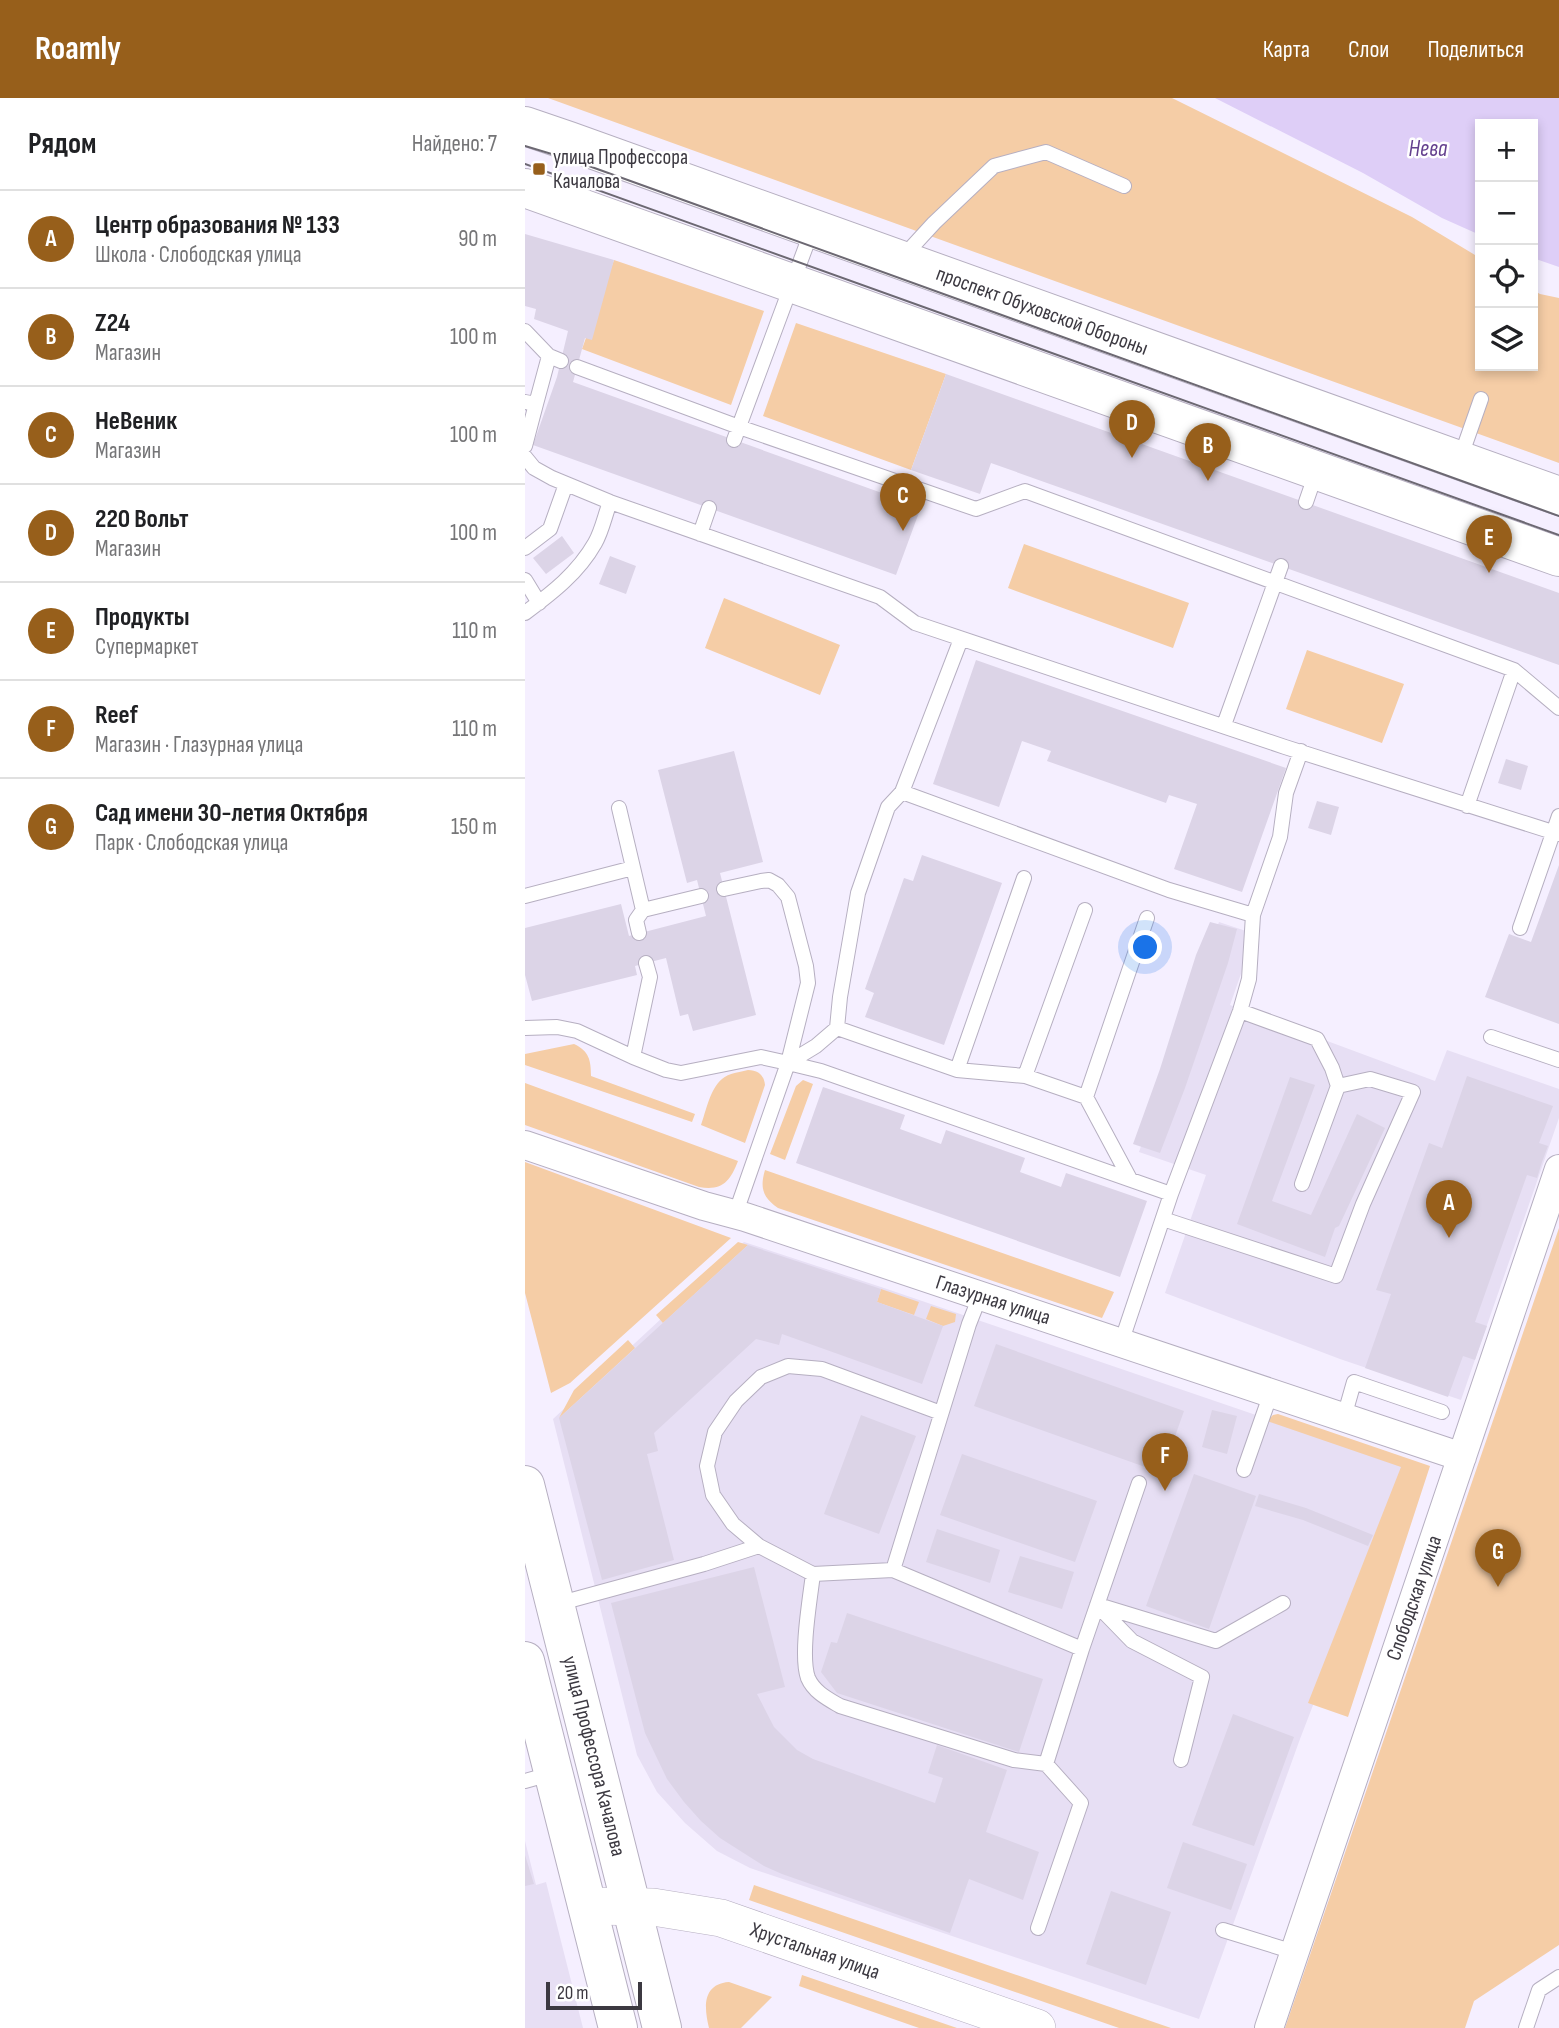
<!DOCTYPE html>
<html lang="ru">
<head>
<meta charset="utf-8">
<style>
	:root { --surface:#fff; --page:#f2f2f2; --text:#202124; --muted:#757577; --line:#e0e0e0; --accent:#975f1b }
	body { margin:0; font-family:"Sofia Sans Condensed",sans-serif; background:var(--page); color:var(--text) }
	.controls { position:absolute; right:21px; top:21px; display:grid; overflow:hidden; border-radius:0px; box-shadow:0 4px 10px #0003 }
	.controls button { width:63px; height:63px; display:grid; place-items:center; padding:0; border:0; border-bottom:2px solid var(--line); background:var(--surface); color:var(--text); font:35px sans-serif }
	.scale { position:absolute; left:21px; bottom:18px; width:96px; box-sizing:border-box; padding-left:7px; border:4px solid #3c3941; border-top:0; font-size:19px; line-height:24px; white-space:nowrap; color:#3c3941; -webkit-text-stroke:5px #fff; paint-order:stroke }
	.you { position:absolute; left:621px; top:850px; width:24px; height:24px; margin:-18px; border:5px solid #fff; border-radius:50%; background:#1a73e8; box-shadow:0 0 0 10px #1a73e833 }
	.badge { display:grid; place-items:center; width:46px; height:46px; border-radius:50%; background:var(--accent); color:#fff; font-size:23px; font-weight:700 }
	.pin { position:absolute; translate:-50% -58px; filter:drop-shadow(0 2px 4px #0008) }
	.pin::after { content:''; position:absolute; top:37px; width:24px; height:21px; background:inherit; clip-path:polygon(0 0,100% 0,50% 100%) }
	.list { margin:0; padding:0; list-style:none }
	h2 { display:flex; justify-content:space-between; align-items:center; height:91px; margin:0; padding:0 28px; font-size:30px }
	h2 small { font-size:23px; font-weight:400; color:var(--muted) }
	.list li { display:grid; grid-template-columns:46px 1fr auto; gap:21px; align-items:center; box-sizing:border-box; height:98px; padding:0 28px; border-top:2px solid var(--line) }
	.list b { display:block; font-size:26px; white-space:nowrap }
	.list p { margin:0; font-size:23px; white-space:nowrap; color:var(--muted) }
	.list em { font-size:23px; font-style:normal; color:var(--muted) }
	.icon { flex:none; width:38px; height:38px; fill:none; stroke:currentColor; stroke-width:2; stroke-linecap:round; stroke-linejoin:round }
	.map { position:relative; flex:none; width:1034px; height:1930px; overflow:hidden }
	header { display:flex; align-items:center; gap:42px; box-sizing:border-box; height:98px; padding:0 35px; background:var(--accent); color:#fff }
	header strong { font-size:33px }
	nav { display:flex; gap:38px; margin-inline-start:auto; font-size:24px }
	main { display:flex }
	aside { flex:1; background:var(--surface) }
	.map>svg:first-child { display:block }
	.built { fill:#e7dff4 }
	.green { fill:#f5cda6 }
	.water { fill:#decef7 }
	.building { fill:#dcd4e7 }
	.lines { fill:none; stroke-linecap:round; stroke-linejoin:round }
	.service-casing { stroke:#b6afc1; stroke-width:16 }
	.minor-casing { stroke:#b6afc1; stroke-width:30 }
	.tertiary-casing { stroke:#b6afc1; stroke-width:38 }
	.secondary-casing { stroke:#b6afc1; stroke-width:40 }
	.service { stroke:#fff; stroke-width:14 }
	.minor { stroke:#fff; stroke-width:28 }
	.tertiary { stroke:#fff; stroke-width:37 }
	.secondary { stroke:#fff; stroke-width:38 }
	.tram { stroke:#6c6872; stroke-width:2 }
	.poi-dot { fill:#975f1b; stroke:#fff; stroke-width:2.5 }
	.labels { text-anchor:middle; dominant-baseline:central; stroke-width:5; stroke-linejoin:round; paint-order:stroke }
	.poi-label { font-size:21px; fill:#3c3941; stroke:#fff; text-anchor:start }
	.street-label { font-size:21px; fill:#3c3941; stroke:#fff }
	.water-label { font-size:23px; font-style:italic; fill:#64408e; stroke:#fff }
</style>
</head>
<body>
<header>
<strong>Roamly</strong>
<nav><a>Карта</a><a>Слои</a><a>Поделиться</a></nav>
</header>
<main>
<aside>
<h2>Рядом<small>Найдено: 7</small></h2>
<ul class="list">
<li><span class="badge">A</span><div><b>Центр образования № 133</b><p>Школа · Слободская улица</p></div><em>90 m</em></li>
<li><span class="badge">B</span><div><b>Z24</b><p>Магазин</p></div><em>100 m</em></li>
<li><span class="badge">C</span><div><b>НеВеник</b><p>Магазин</p></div><em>100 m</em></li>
<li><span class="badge">D</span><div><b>220 Вольт</b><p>Магазин</p></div><em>100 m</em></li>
<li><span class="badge">E</span><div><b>Продукты</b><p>Супермаркет</p></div><em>110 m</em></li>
<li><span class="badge">F</span><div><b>Reef</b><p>Магазин · Глазурная улица</p></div><em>110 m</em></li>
<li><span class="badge">G</span><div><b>Сад имени 30-летия Октября</b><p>Парк · Слободская улица</p></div><em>150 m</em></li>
</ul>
</aside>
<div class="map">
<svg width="1034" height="1930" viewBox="0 0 1034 1930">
	<rect width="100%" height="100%" fill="#f5efff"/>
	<path class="built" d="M 694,824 L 730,836 L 705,907 L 910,983 L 922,952 L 1034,991 L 1034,1020 L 936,1302 L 815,1261 L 640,1195 L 681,1077 L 614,1054 Z
		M 219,1144 L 359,1190 L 880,1368 L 775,1641 L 674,1921 L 225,1770 L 192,1753 L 160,1725 L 132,1694 L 112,1657 L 28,1321 Z
		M 0,1743 L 11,1787 L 21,1784 L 58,1930 L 0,1930 Z"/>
	<path class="green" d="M 23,0 L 647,0 L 887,119 L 955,160 L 955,268 L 1008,268 L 1008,192 L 1015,196 L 1034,200 L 1034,365 Z
		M 89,162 L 239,213 L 206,307 L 57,251 Z
		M 271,225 L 421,276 L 386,372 L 238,318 Z
		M 499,446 L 664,505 L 648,550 L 483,490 Z
		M 199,500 L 315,547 L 295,597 L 180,550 Z
		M 782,552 L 879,586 L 857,645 L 761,611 Z
		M 49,946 C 64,953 66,962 66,978 L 170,1016 L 167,1024 L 0,967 L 0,956 Z
		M 223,972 C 233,972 239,977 240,987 L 220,1045 L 176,1027 C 181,1013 185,991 197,981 C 204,975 215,974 223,972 Z
		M 278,982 L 288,986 L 260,1062 L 245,1056 L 271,988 Z
		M 0,985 L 213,1063 C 205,1084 197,1093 174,1089 L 0,1027 Z
		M 0,1064 L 206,1140 L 45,1285 L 26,1295 L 0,1195 Z
		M 240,1072 L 589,1194 L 577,1220 L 253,1110 C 237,1099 235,1089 240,1072 Z
		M 1034,1130 L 1034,1847 L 949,1903 L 940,1930 L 760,1930 Z
		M 213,1144 L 223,1147 L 138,1225 L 131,1217 Z
		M 356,1191 L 394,1204 L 389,1217 L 352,1204 Z
		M 406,1208 L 431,1216 L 430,1224 L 418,1228 L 401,1221 Z
		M 103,1242 L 110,1250 L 34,1320 L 49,1292 Z
		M 753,1316 L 905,1368 L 823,1619 L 783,1605 L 876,1369 L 742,1323 L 748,1317 Z
		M 229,1787 L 646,1930 L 594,1930 L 224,1802 Z
		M 277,1877 L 432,1930 L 394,1930 L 274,1888 Z
		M 204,1884 L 247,1899 L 216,1930 L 184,1930 C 179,1910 177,1886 204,1884 Z"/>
	<path class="water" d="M 690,0 L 1034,0 L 1034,169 L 1008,160 L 1008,26 L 955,26 L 955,137 L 917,120 L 838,75 Z"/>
	<path class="building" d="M 0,136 L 89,162 L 67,242 L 60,240 L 48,284 L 396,409 L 371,477 L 8,347 L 32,279 L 43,233 L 9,221 L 11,211 L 0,208 Z
		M 421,276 L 1034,495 L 1034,567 L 466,365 L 455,396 L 386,372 Z
		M 37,438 L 49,455 L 21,476 L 8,460 Z
		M 85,458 L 111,468 L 101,496 L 74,486 Z
		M 451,562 L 761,670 L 717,794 L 649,771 L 672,706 L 644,697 L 641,705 L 522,663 L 526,653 L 497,643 L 474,709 L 408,686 Z
		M 209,653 L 238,764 L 195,775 L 231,917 L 168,933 L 163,916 L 155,918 L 141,860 L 110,868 L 112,877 L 7,903 L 0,877 L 0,830 L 96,806 L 104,838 L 181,818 L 172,782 L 162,785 L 133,672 Z
		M 981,661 L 1003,668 L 996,692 L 973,685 Z
		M 792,703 L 814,709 L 806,737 L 783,730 Z
		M 397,757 L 477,785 L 419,947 L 340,919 L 349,895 L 340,891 L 379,780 L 388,783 Z
		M 1034,767 L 1034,926 L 960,899 L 984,836 L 1006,844 Z
		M 685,824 L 712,831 L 703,865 L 660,990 L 635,1055 L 608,1046 L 635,971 L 671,857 Z
		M 942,978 L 1028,1008 L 1014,1045 L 1023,1048 L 1017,1064 L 1012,1080 L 1002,1077 L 950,1224 L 962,1228 L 950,1262 L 938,1258 L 923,1299 L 840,1270 L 866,1196 L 851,1192 L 904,1045 L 917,1050 Z
		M 765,979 L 790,987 L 747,1103 L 786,1117 L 832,1016 L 860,1030 L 814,1128 L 810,1130 L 800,1159 L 712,1126 Z
		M 298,989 L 380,1017 L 375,1031 L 416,1046 L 421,1032 L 500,1060 L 495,1074 L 536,1089 L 541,1075 L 622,1103 L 595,1179 L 271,1065 Z
		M 223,1147 L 356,1191 L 352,1204 L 418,1228 L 397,1286 L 257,1236 L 254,1247 L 231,1241 L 129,1335 L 133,1353 L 122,1356 L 149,1462 L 77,1482 L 34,1320 Z
		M 471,1246 L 659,1313 L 637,1375 L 449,1308 Z
		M 687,1312 L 712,1318 L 702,1356 L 677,1349 Z
		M 336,1317 L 391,1338 L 354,1436 L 299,1416 Z
		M 437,1356 L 572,1403 L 550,1464 L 415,1417 Z
		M 669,1376 L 731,1398 L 684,1531 L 621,1508 Z
		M 734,1396 L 781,1410 L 848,1437 L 843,1448 L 778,1422 L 730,1408 Z
		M 412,1431 L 475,1452 L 465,1485 L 401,1464 Z
		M 495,1458 L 549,1474 L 537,1511 L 483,1494 Z
		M 229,1469 L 260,1589 L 232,1596 L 249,1629 L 272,1652 L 288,1661 L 410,1705 L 418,1680 L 403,1675 L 412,1647 L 482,1672 L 461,1734 L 514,1754 L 498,1802 L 444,1781 L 425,1835 L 257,1776 L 239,1768 L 195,1740 L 176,1723 L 159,1704 L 142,1681 L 120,1635 L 86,1505 Z
		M 322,1515 L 518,1581 L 494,1654 L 312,1595 L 296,1574 L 306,1544 L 312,1545 Z
		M 708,1616 L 769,1639 L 729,1748 L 667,1727 Z
		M 658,1744 L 722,1766 L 706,1812 L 642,1790 Z
		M 0,1757 L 9,1786 L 0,1788 Z
		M 586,1793 L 646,1814 L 621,1887 L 561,1866 Z"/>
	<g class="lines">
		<defs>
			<path id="service" d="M 376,161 L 409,125 L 469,68 L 521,54 L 599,88
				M 0,233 L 24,258 L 36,263
				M 52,269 L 214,329 L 451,411 L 500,393 L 989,572 L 1034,610
				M 0,304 L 11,306 L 24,258
				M 209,342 L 287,132
				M 0,348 L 11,306
				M 0,359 L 9,370 L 27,380 L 85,404 L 355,499 L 390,525 L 760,649 L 1034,736
				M 935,361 L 956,301
				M 781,404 L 792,372
				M 175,436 L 184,410
				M 0,450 L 25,431 L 41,386
				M 0,482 L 14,505
				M 0,515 C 27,495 53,475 70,445 C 77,433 80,417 85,404
				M 699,627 L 756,468
				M 377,694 L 644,792 L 728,817
				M 942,708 L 989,572
				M 94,710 L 118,812
				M 0,798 L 108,770
				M 995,830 L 1034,718
				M 114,835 L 111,822 L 118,812 L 176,798
				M 0,930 L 32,929 L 52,933 L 108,959 L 141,972 L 156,975 L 236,959 L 263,965 L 283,885 L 281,868 L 263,799 L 253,787 L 244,782 L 236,783 L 199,791
				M 312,930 L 432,972 L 500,978 L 561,999 L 622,820
				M 966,939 L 1034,962
				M 108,959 L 125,879 L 121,865
				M 263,965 L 296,973 L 646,1096
				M 432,972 L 499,780
				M 500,978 L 560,812
				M 561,999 L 605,1081
				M 777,1086 L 813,988
				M 210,1117 L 263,965 L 291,948 L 312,930 L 315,899 L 333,795 L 363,709 L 377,694 L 436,541
				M 638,1121 L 811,1178 L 838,1106 L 888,994 L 845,981 L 813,988 L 807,970 L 792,941 L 715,913
				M 596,1245 L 646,1096 L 715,913 L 724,881 L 728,817 L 755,739 L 761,695 L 776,653
				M 416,1315 L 297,1271 L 263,1268 L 236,1279 L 211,1303 L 190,1334 L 182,1368 L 188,1397 L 208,1426 L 234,1448 L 288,1476 L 368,1472 L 557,1551
				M 819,1319 L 829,1284 L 917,1314
				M 719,1372 L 746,1295
				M 368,1472 L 444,1226 L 455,1198
				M 288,1476 C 285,1501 275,1558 283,1580 C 289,1594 303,1601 315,1608 L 489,1662 L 521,1666
				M 32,1506 L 179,1466 L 234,1448
				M 572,1507 L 607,1543 L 677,1579 L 656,1662
				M 573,1507 L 691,1543 L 758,1505
				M 0,1683 L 25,1676
				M 513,1830 L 556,1705 L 521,1666 L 557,1551 L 614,1385
				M 698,1832 L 769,1854
				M 1001,1930 L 1014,1892 L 1034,1879"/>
			<path id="minor" d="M 0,1047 L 179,1108 L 220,1119 L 937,1359
				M 744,1930 L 1034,1071"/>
			<path id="tertiary" d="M 62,1808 L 128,1809 L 196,1820 L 512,1930"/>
			<path id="secondary" d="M 0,28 L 44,43 L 1034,398
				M 0,90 L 1034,459
				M 0,1387 L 137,1930
				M 0,1563 L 93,1930"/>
		</defs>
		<use href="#service" class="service-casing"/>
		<use href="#minor" class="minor-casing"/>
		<use href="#tertiary" class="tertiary-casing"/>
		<use href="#secondary" class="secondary-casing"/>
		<use href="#service" class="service"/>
		<use href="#minor" class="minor"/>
		<use href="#tertiary" class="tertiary"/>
		<use href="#secondary" class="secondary"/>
		<path class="tram" d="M 0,48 L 50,63 L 1034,418
			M 0,66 L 1034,437"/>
	</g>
	<rect class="poi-dot" x="7" y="64" width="14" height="14" rx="3.5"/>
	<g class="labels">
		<g class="poi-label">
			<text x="28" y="59">улица Профессора<tspan x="28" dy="24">Качалова</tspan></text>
		</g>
		<g class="street-label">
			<text transform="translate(517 213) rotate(20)">проспект Обуховской Обороны</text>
			<text transform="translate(468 1202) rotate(18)">Глазурная улица</text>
			<text transform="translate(889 1500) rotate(-71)">Слободская улица</text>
			<text transform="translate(69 1658) rotate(76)">улица Профессора Качалова</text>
			<text transform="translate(290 1853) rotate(19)">Хрустальная улица</text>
		</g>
		<g class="water-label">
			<text x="903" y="51">Нева</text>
		</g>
	</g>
</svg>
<div class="controls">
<button>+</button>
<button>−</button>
<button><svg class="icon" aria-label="locate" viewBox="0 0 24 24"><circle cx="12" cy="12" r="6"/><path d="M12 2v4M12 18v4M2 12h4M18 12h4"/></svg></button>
<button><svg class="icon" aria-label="layers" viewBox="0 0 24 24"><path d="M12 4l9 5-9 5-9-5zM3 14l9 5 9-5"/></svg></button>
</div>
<div class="scale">20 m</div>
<div class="you"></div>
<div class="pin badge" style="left:924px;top:1140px">A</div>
<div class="pin badge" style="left:683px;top:383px">B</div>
<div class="pin badge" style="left:378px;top:433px">C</div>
<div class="pin badge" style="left:607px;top:360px">D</div>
<div class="pin badge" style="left:964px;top:475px">E</div>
<div class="pin badge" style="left:640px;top:1393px">F</div>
<div class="pin badge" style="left:973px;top:1489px">G</div>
</div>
</main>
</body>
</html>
